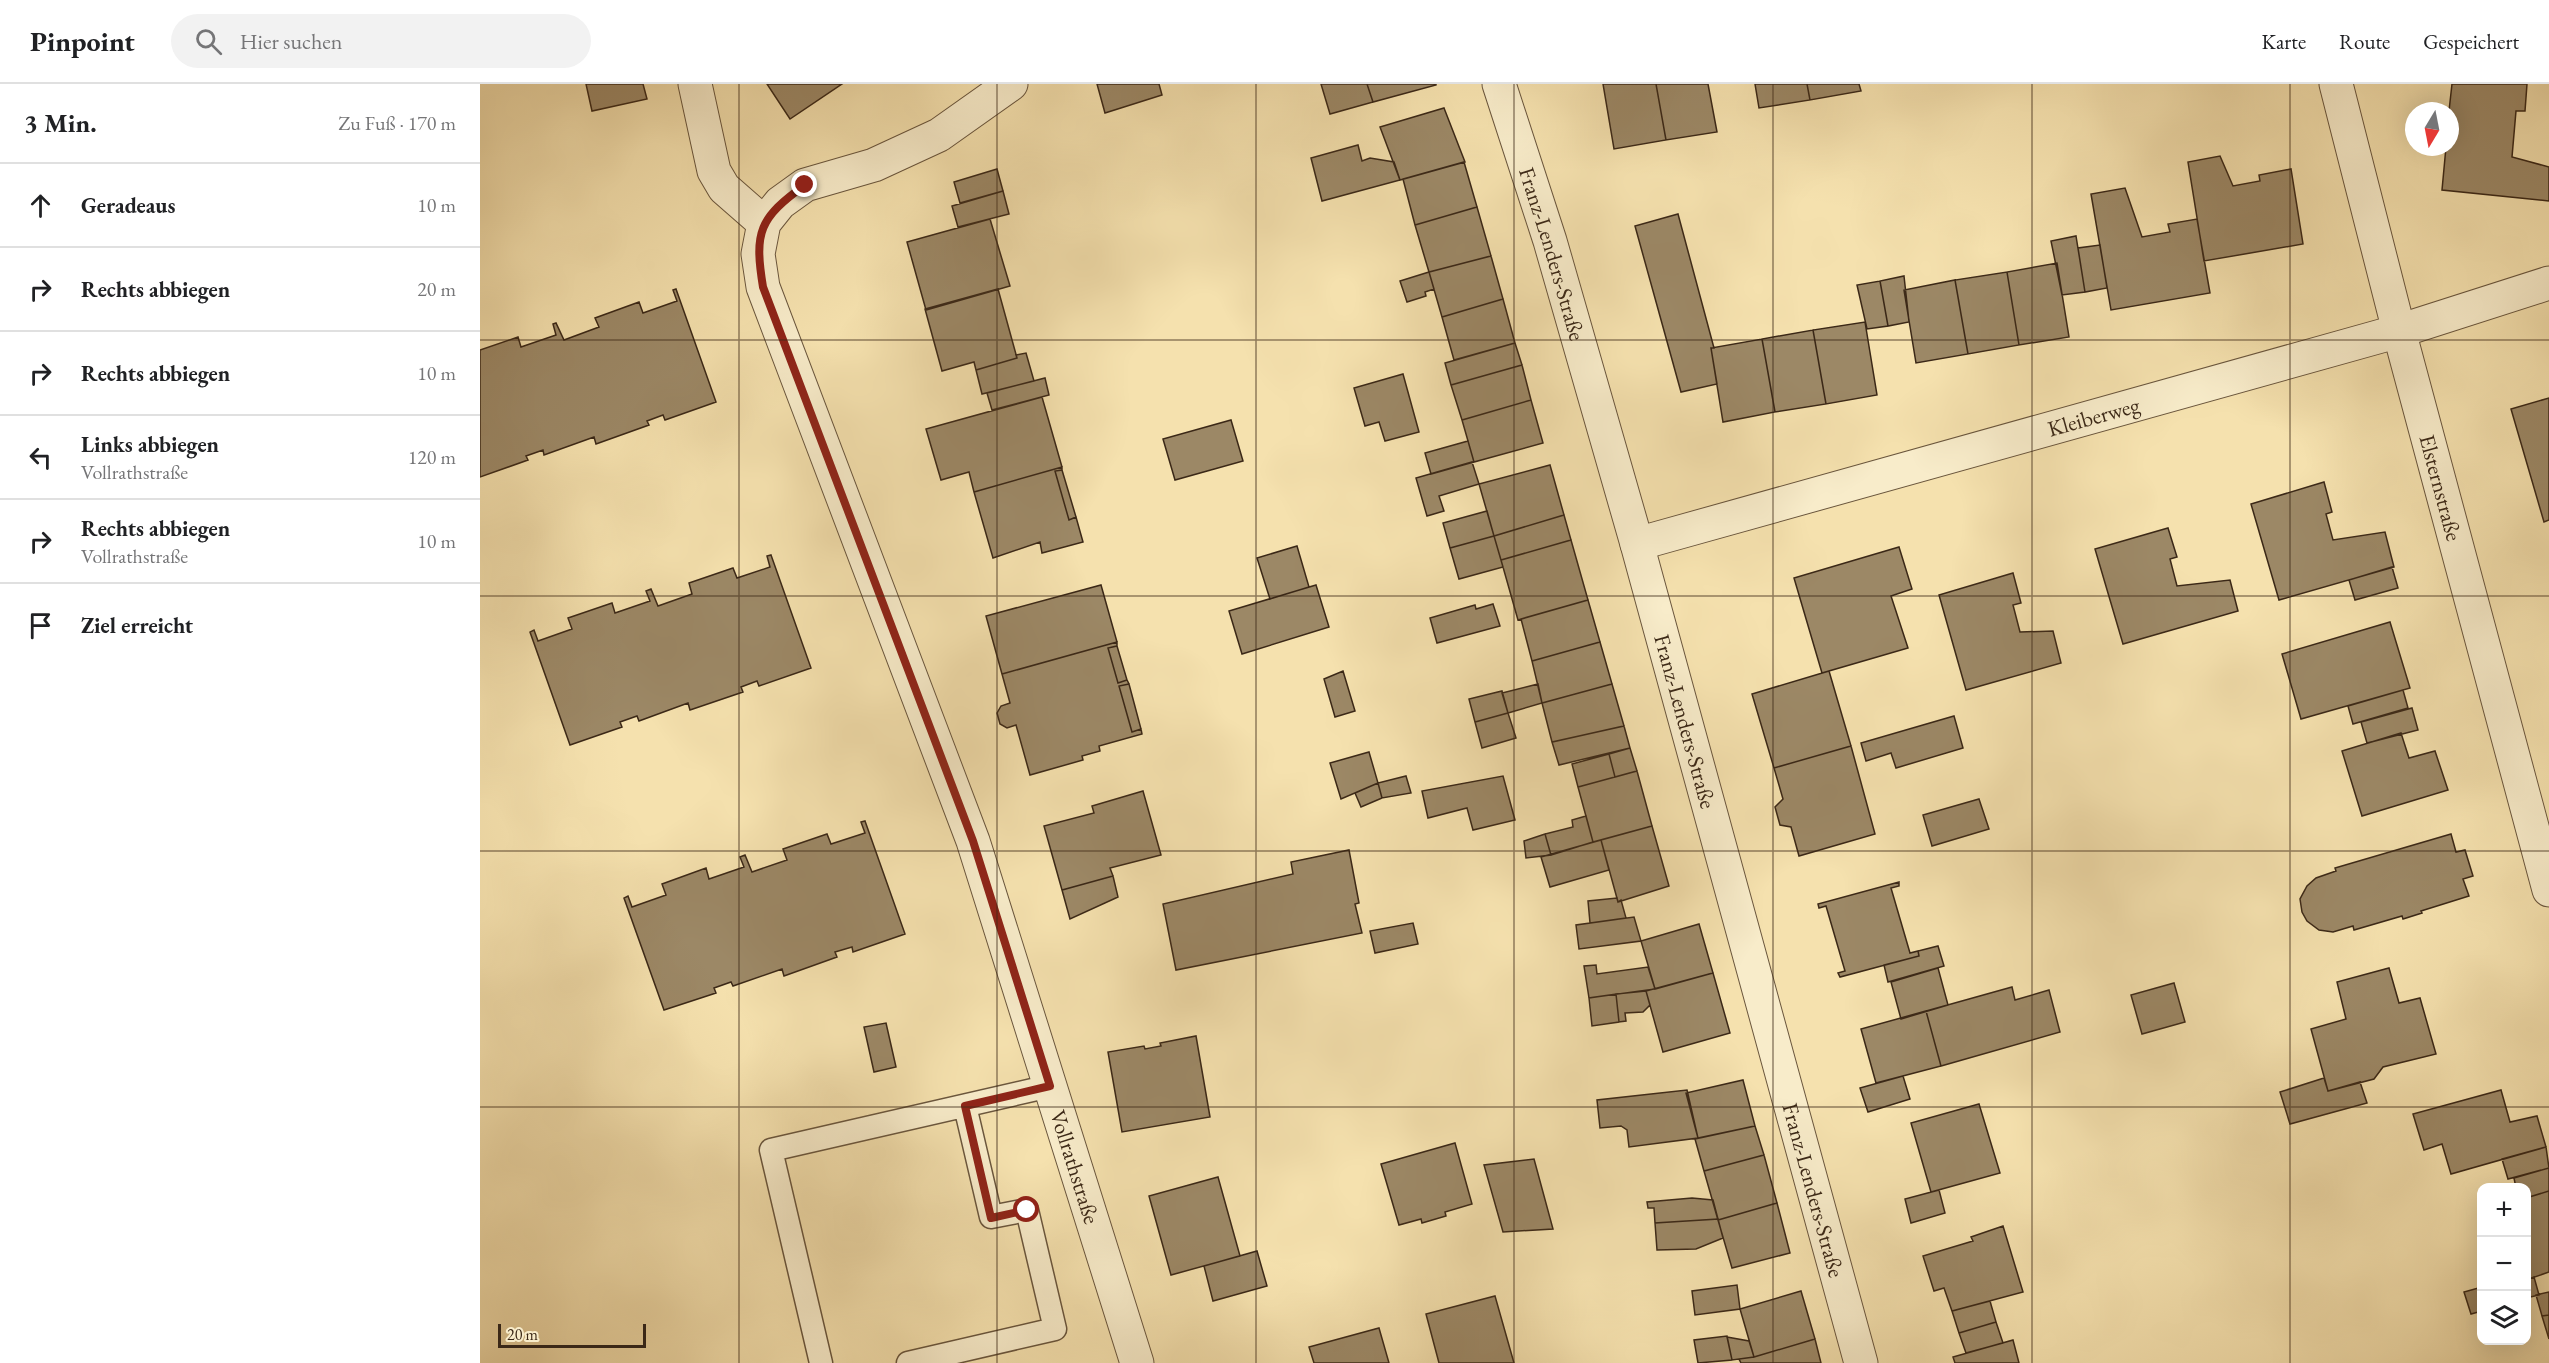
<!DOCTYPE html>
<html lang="de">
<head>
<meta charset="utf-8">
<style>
	:root { --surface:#fff; --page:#f2f2f2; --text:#202124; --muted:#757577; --line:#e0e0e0 }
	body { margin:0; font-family:"EB Garamond",serif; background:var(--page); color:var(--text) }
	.controls { position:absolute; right:18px; bottom:18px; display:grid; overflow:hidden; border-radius:12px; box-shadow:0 6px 24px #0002 }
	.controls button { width:54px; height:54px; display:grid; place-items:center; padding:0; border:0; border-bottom:2px solid var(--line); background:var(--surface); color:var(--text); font:30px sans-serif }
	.compass { position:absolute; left:1925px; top:18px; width:54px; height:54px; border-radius:50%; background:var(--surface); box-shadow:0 6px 24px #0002; rotate:190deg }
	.scale { position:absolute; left:18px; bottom:15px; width:148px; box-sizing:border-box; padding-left:6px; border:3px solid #3b2817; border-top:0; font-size:16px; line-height:21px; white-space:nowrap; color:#3b2817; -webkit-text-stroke:4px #f8ecca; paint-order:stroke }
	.stop { position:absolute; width:18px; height:18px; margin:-14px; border:4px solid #8f2418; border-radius:50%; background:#fff }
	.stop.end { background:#8f2418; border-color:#fff; box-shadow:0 2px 6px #0008 }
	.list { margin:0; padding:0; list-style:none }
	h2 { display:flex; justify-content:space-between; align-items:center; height:78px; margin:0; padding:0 24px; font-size:26px }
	h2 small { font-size:20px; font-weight:400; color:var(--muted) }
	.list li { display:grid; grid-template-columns:39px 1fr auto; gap:18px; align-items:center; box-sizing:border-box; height:84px; padding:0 24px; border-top:2px solid var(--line) }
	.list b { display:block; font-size:22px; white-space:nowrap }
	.list p { margin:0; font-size:20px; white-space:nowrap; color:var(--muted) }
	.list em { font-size:20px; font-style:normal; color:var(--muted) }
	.icon { flex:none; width:33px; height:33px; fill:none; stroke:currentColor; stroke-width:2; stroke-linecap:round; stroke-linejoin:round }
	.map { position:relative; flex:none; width:2069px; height:1279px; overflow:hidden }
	header { display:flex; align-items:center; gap:36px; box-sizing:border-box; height:84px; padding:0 30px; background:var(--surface); border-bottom:2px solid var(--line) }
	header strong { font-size:28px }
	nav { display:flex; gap:33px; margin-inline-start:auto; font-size:21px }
	.search { width:420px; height:54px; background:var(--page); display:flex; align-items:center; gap:15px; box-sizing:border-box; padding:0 21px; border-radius:33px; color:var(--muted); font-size:22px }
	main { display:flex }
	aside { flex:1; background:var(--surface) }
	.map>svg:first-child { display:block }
	.building { fill:#9c8866; stroke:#3b2817; stroke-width:1.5 }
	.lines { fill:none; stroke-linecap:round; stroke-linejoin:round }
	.service-casing { stroke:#6a563d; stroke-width:25 }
	.minor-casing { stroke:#6a563d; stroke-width:35 }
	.tertiary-casing { stroke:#6a563d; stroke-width:35 }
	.service { stroke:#f8ecca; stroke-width:22 }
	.minor { stroke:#f8ecca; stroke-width:33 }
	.tertiary { stroke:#f8ecca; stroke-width:33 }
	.route { stroke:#8f2418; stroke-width:8 }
	.grid { fill:none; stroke:#3b2817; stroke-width:1.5; stroke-opacity:0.55 }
	.labels { text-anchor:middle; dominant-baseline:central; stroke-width:4.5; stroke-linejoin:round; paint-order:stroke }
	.street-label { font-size:22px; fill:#3b2817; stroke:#f8ecca }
</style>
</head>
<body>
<header>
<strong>Pinpoint</strong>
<div class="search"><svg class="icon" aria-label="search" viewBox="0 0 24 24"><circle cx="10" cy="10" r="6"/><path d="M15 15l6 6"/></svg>Hier suchen</div>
<nav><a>Karte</a><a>Route</a><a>Gespeichert</a></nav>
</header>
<main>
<aside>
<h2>3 Min.<small>Zu Fuß · 170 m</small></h2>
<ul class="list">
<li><svg class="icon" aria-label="ahead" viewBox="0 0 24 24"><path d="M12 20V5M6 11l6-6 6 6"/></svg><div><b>Geradeaus</b></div><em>10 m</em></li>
<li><svg class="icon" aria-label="right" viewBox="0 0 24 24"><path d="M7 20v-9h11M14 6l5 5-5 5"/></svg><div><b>Rechts abbiegen</b></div><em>20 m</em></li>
<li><svg class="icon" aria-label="right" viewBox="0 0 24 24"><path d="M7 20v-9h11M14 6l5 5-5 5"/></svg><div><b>Rechts abbiegen</b></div><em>10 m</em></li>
<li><svg class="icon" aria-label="left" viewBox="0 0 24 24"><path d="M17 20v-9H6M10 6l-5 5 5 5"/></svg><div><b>Links abbiegen</b><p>Vollrathstraße</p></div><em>120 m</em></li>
<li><svg class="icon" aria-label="right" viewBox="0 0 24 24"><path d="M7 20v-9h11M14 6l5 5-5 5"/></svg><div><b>Rechts abbiegen</b><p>Vollrathstraße</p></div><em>10 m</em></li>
<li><svg class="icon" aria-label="arrive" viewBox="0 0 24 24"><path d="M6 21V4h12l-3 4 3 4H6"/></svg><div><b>Ziel erreicht</b></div></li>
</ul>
</aside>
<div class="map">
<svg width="2069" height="1279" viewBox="0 0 2069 1279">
	<rect width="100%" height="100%" fill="#f5e1ae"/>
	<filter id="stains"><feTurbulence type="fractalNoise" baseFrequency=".00333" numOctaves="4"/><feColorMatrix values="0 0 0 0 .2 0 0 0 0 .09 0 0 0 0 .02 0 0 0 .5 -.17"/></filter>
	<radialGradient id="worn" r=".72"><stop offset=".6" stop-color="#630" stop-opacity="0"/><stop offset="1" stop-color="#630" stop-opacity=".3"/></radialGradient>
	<path class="building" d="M 106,0 L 163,0 L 167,15 L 112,27 Z
		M 287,0 L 362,0 L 310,35 Z
		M 617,0 L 679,0 L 682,11 L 625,29 Z
		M 841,0 L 887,0 L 893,18 L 850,30 Z
		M 887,0 L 956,0 L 956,1 L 893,18 Z
		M 1123,0 L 1176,0 L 1186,56 L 1134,65 Z
		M 1176,0 L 1228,0 L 1237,48 L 1186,56 Z
		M 1275,0 L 1327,0 L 1330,16 L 1279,24 Z
		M 1327,0 L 1379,0 L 1381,7 L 1330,16 Z
		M 1972,0 L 2047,0 L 2045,27 L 2036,27 L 2032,73 L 2069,83 L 2069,117 L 1962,106 L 1966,63 L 1970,63 L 1969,27 Z
		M 964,24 L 985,78 L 920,96 L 900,43 Z
		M 878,61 L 882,77 L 890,74 L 914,78 L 920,96 L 842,117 L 831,74 Z
		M 1740,72 L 1753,102 L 1780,97 L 1779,91 L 1811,85 L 1823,160 L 1724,177 L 1708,78 Z
		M 984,78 L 997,123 L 935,141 L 923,95 Z
		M 517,85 L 523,107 L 480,119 L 474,98 Z
		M 1645,104 L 1662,153 L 1690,148 L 1688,140 L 1717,135 L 1730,209 L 1631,226 L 1611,110 Z
		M 523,107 L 529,130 L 478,143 L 472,122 Z
		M 997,123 L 1011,172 L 949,188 L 935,141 Z
		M 1198,130 L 1234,264 L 1231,264 L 1237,300 L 1201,308 L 1155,142 Z
		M 510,135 L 530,202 L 446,226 L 427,158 Z
		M 1596,152 L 1605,208 L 1582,211 L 1571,157 Z
		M 1620,161 L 1627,204 L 1605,208 L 1598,164 Z
		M 1011,172 L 1023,215 L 962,233 L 949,188 Z
		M 1577,179 L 1589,253 L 1539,261 L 1527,188 Z
		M 949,188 L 954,205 L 945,208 L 946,212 L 927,218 L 920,197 Z
		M 1527,188 L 1539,261 L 1488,270 L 1475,196 Z
		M 1424,192 L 1429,238 L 1408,242 L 1400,197 Z
		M 1475,196 L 1488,270 L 1436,279 L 1424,206 Z
		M 1400,197 L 1408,242 L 1387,245 L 1377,201 Z
		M 196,205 L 236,318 L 185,336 L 183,331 L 167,337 L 169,341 L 116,360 L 114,353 L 64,371 L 63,366 L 46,372 L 48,376 L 0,393 L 0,266 L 38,253 L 41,263 L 76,251 L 73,240 L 76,239 L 84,256 L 119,243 L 115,234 L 159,218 L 163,229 L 197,217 L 193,206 Z
		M 518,205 L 537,274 L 496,286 L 494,278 L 462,287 L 445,225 Z
		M 1023,215 L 1035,259 L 974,276 L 962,233 Z
		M 1385,238 L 1397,311 L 1346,320 L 1333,246 Z
		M 1333,246 L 1346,320 L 1295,328 L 1282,255 Z
		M 1282,255 L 1295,328 L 1243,338 L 1231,264 Z
		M 1035,259 L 1042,281 L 971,301 L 965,279 Z
		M 546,269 L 554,297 L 502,310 L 496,286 L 537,274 L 536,271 Z
		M 1042,281 L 1051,316 L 982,336 L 971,301 Z
		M 923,290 L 939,348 L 905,357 L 899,338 L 885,342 L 874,304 Z
		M 565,294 L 569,311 L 512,326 L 507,309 Z
		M 562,313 L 582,383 L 494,408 L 489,388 L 461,396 L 446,345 Z
		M 2069,314 L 2069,436 L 2064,438 L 2031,325 Z
		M 1051,316 L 1063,359 L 994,378 L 982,336 Z
		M 751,336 L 763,377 L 695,396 L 683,355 Z
		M 988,357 L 994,378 L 951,390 L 945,369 Z
		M 992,378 L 999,400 L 959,412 L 964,427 L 947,432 L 936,394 Z
		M 1070,381 L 1084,431 L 1014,452 L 999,400 Z
		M 582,383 L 582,386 L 575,387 L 589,436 L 596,433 L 603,458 L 562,469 L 560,458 L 513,474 L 494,408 Z
		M 582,386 L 596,433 L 589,436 L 575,387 Z
		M 1844,398 L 1852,428 L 1846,430 L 1853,456 L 1905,448 L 1914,483 L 1799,516 L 1771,420 Z
		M 1007,427 L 1014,452 L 970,464 L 963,439 Z
		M 1084,431 L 1091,456 L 1021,476 L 1014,452 Z
		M 1688,444 L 1697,473 L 1690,475 L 1697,502 L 1750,496 L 1758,527 L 1643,560 L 1615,465 Z
		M 1014,452 L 1023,483 L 979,495 L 970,464 Z
		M 1091,456 L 1108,516 L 1038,536 L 1021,476 Z
		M 817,462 L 829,503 L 790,515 L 777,474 Z
		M 1419,463 L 1432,505 L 1411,512 L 1428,564 L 1342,589 L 1314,494 Z
		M 291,471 L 331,584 L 279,602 L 277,597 L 261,603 L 263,608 L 210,626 L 208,619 L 159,637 L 157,632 L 140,638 L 142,643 L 90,661 L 50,548 L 54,546 L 58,557 L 92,545 L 88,534 L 132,519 L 135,529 L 170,517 L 166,507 L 171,505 L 178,522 L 212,510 L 209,499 L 253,484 L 257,494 L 290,483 L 287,472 Z
		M 1912,483 L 1918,504 L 1875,516 L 1869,496 Z
		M 1533,489 L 1541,519 L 1533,521 L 1540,548 L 1573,547 L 1581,579 L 1486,606 L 1459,511 Z
		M 621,501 L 637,558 L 522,590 L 506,532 Z
		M 836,501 L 849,543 L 762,570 L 749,527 Z
		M 1108,516 L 1120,558 L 1052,577 L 1041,535 Z
		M 1013,520 L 1020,542 L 957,559 L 950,534 L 995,521 L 996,525 Z
		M 1910,538 L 1930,604 L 1821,635 L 1802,570 Z
		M 637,558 L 637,562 L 628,564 L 638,599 L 647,596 L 649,600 L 639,602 L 652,648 L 661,645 L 662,650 L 619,662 L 620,667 L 602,672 L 603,676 L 550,691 L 536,641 L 527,644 L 520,640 L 517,629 L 521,622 L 530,619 L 522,590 Z
		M 1120,558 L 1132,600 L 1062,619 L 1052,577 Z
		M 637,562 L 647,596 L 638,599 L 628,564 Z
		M 863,587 L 875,627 L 855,633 L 844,595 Z
		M 1349,587 L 1371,662 L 1294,684 L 1272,610 Z
		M 649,600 L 661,645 L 652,648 L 639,602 Z
		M 1058,600 L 1062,619 L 1028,629 L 1022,609 Z
		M 1132,600 L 1144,642 L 1072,658 L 1062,619 Z
		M 1923,606 L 1928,624 L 1873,640 L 1868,622 Z
		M 1022,607 L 1028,629 L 995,638 L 989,615 Z
		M 1932,624 L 1938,646 L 1887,659 L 1881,638 Z
		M 1028,629 L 1036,654 L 1002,664 L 995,638 Z
		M 1474,632 L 1483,664 L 1416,684 L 1411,669 L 1386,677 L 1381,659 Z
		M 1144,642 L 1150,664 L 1079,681 L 1072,658 Z
		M 1921,649 L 1929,674 L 1955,667 L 1968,706 L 1882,732 L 1862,667 Z
		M 1371,662 L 1395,750 L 1319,772 L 1311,743 L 1300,741 L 1295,723 L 1303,715 L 1294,684 Z
		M 1150,664 L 1157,687 L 1135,693 L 1129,670 Z
		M 889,668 L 898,699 L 861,715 L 850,679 Z
		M 1129,670 L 1135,693 L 1098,703 L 1092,680 Z
		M 1157,687 L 1172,742 L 1113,758 L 1098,703 Z
		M 926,692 L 931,709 L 902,714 L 898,699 Z
		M 1023,692 L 1035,736 L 993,746 L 987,724 L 948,734 L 942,707 Z
		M 898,699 L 902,714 L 881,723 L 875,709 Z
		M 663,707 L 681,771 L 630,784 L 633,792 L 582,806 L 564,742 L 614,729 L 612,722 Z
		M 1499,715 L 1509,745 L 1452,762 L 1443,731 Z
		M 1106,732 L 1113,758 L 1071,771 L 1065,750 L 1093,743 L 1092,736 Z
		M 385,737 L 425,850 L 373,868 L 372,863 L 355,868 L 357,873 L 304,892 L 302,885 L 253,902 L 251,898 L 234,904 L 236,909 L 184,926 L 144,814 L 148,812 L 152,823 L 186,811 L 182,800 L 226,784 L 229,795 L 264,783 L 260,773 L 265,771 L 272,788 L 307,776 L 303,765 L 347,750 L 351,760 L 385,749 L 381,738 Z
		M 1172,742 L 1189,802 L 1138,818 L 1121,756 Z
		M 1065,750 L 1071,771 L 1046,774 L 1044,757 Z
		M 1971,750 L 1976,768 L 1985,766 L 1993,792 L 1983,795 L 1989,812 L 1941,827 L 1942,829 L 1923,835 L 1922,832 L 1874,846 L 1873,842 L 1853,848 L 1839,846 L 1827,837 L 1822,828 L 1820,815 L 1827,802 L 1836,794 L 1856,787 L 1855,784 Z
		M 1121,756 L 1129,786 L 1070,803 L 1061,773 Z
		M 869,766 L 879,819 L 875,820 L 882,849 L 696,886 L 683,820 L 813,790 L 811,778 Z
		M 633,792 L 638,813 L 590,835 L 582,806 Z
		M 1419,798 L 1419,802 L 1411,804 L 1430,869 L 1438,867 L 1439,872 L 1360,893 L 1358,889 L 1365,887 L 1346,822 L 1339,824 L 1338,820 Z
		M 1137,814 L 1138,818 L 1141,816 L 1146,834 L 1110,839 L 1108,817 Z
		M 1154,833 L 1161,857 L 1099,865 L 1096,841 Z
		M 933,839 L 938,860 L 895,869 L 890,847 Z
		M 1219,840 L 1233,889 L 1175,905 L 1161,857 Z
		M 1458,862 L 1464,882 L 1408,898 L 1404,881 L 1439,872 L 1438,867 Z
		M 1116,881 L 1117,890 L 1168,883 L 1175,905 L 1109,914 L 1104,882 Z
		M 1458,884 L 1468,921 L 1421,935 L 1411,898 Z
		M 1909,884 L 1919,919 L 1940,914 L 1956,970 L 1903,983 L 1894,995 L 1848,1007 L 1831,945 L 1866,935 L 1857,898 Z
		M 1233,889 L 1250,949 L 1183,968 L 1166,907 Z
		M 1694,899 L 1705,938 L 1662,950 L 1651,911 Z
		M 1532,903 L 1535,916 L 1569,906 L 1580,948 L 1461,982 L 1446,927 Z
		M 1166,907 L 1170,921 L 1163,928 L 1145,929 L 1146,937 L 1139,938 L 1136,910 Z
		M 1136,910 L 1139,938 L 1112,942 L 1109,914 Z
		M 1446,927 L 1461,982 L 1396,999 L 1381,945 Z
		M 406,939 L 416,983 L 394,988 L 384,943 Z
		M 716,952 L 730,1033 L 642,1048 L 628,968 L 664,962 L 665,965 L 681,962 L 680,959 Z
		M 1423,992 L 1430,1015 L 1388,1028 L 1380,1004 Z
		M 1844,994 L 1848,1007 L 1880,998 L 1887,1019 L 1810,1040 L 1800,1008 Z
		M 1263,996 L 1275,1042 L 1218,1054 L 1206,1009 Z
		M 1207,1006 L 1218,1054 L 1149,1063 L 1147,1046 L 1141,1042 L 1120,1044 L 1117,1016 Z
		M 2021,1006 L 2030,1038 L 2057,1032 L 2066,1063 L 1971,1090 L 1962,1060 L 1944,1066 L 1933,1030 Z
		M 1499,1020 L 1520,1089 L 1451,1108 L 1431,1039 Z
		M 1275,1042 L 1284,1071 L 1224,1087 L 1215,1055 Z
		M 975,1059 L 992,1120 L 965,1128 L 966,1132 L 942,1139 L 941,1135 L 919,1141 L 901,1080 Z
		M 2066,1063 L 2069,1084 L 2028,1095 L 2022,1075 Z
		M 1284,1071 L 1297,1119 L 1238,1136 L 1224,1087 Z
		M 1054,1075 L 1073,1145 L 1023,1148 L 1004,1081 Z
		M 2069,1084 L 2069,1107 L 2046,1114 L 2046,1104 L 2036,1104 L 2034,1094 Z
		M 738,1093 L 760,1172 L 691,1191 L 669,1112 Z
		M 1459,1106 L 1465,1129 L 1431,1139 L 1425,1115 Z
		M 2069,1107 L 2069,1188 L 2046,1196 L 2046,1114 Z
		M 1212,1114 L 1233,1116 L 1238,1135 L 1175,1139 L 1174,1124 L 1168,1124 L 1167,1118 Z
		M 1297,1119 L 1310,1169 L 1252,1184 L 1238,1136 Z
		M 1238,1135 L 1243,1154 L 1216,1165 L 1177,1166 L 1175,1139 Z
		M 1523,1142 L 1543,1208 L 1472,1227 L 1464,1204 L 1454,1207 L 1443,1172 L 1493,1157 L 1491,1153 Z
		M 777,1167 L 787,1202 L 733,1217 L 724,1182 Z
		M 2054,1193 L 2059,1211 L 2046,1214 L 2046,1196 Z
		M 1257,1201 L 1260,1225 L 1215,1231 L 1212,1207 Z
		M 2002,1203 L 2002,1227 L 1991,1230 L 1984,1208 Z
		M 1321,1207 L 1335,1255 L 1274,1273 L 1260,1225 Z
		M 2069,1208 L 2069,1231 L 2062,1232 L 2056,1211 Z
		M 1015,1212 L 1034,1279 L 959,1279 L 946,1230 Z
		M 1510,1217 L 1516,1238 L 1479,1249 L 1472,1227 Z
		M 2069,1231 L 2069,1255 L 2062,1232 Z
		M 1516,1238 L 1523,1259 L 1486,1269 L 1479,1249 Z
		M 899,1244 L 909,1279 L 834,1279 L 829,1263 Z
		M 1247,1252 L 1252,1276 L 1218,1279 L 1214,1256 Z
		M 1247,1253 L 1269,1257 L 1274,1273 L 1252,1276 Z
		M 1335,1255 L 1341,1279 L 1261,1279 L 1259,1275 L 1274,1273 Z
		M 1533,1256 L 1539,1279 L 1475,1279 L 1473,1273 Z"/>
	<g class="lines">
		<defs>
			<path id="service" d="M 341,1279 L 291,1066 L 570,1002
				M 428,1279 L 575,1245 L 547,1126 L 511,1133 L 485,1022"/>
			<g id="minor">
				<path d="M 215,0 L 234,87 L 244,104 L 284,139"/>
				<path id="s1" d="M 531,0 L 459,51 L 394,81 L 325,101 L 300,119 L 284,139 L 278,170 L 283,203 L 493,757 L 657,1279"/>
				<path id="s2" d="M 1856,0 L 1919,247 L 2069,806"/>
				<path id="s3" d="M 1157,460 L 1919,247 L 2069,199"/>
			</g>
			<g id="tertiary">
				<path id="s4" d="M 1019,0 L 1070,157 L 1157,460 L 1381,1279"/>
			</g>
		</defs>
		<use href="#service" class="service-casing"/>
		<use href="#minor" class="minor-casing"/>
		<use href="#tertiary" class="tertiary-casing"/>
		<use href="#service" class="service"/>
		<use href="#minor" class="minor"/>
		<use href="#tertiary" class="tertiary"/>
	</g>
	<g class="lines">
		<path class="route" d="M 325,101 C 279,134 274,148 283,203 L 493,757 L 570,1002 L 485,1022 L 511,1134 L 547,1126"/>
	</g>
	<path class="grid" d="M 259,0 L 259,1279M 517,0 L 517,1279M 776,0 L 776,1279M 1034,0 L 1034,1279M 1293,0 L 1293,1279M 1552,0 L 1552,1279M 1810,0 L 1810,1279M 0,256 L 2069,256M 0,512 L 2069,512M 0,767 L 2069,767M 0,1023 L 2069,1023"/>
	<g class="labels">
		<g class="street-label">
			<text stroke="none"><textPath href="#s4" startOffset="178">Franz-Lenders-Straße</textPath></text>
			<text stroke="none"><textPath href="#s3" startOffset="474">Kleiberweg</textPath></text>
			<text stroke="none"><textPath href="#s2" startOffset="417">Elsternstraße</textPath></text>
			<text stroke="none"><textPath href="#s4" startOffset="664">Franz-Lenders-Straße</textPath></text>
			<text stroke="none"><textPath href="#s1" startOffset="1287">Vollrathstraße</textPath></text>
			<text stroke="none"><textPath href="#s4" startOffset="1150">Franz-Lenders-Straße</textPath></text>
		</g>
	</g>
	<rect width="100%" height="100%" filter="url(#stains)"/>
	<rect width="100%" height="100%" fill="url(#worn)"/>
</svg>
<div class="controls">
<button>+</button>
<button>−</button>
<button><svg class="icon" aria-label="layers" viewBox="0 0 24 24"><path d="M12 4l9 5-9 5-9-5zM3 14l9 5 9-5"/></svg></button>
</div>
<svg class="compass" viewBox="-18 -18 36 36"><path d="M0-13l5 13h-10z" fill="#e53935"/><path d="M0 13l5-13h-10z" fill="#757577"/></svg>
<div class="scale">20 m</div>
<div class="stop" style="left:547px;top:1126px"></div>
<div class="stop end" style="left:325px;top:101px"></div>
</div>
</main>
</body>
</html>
